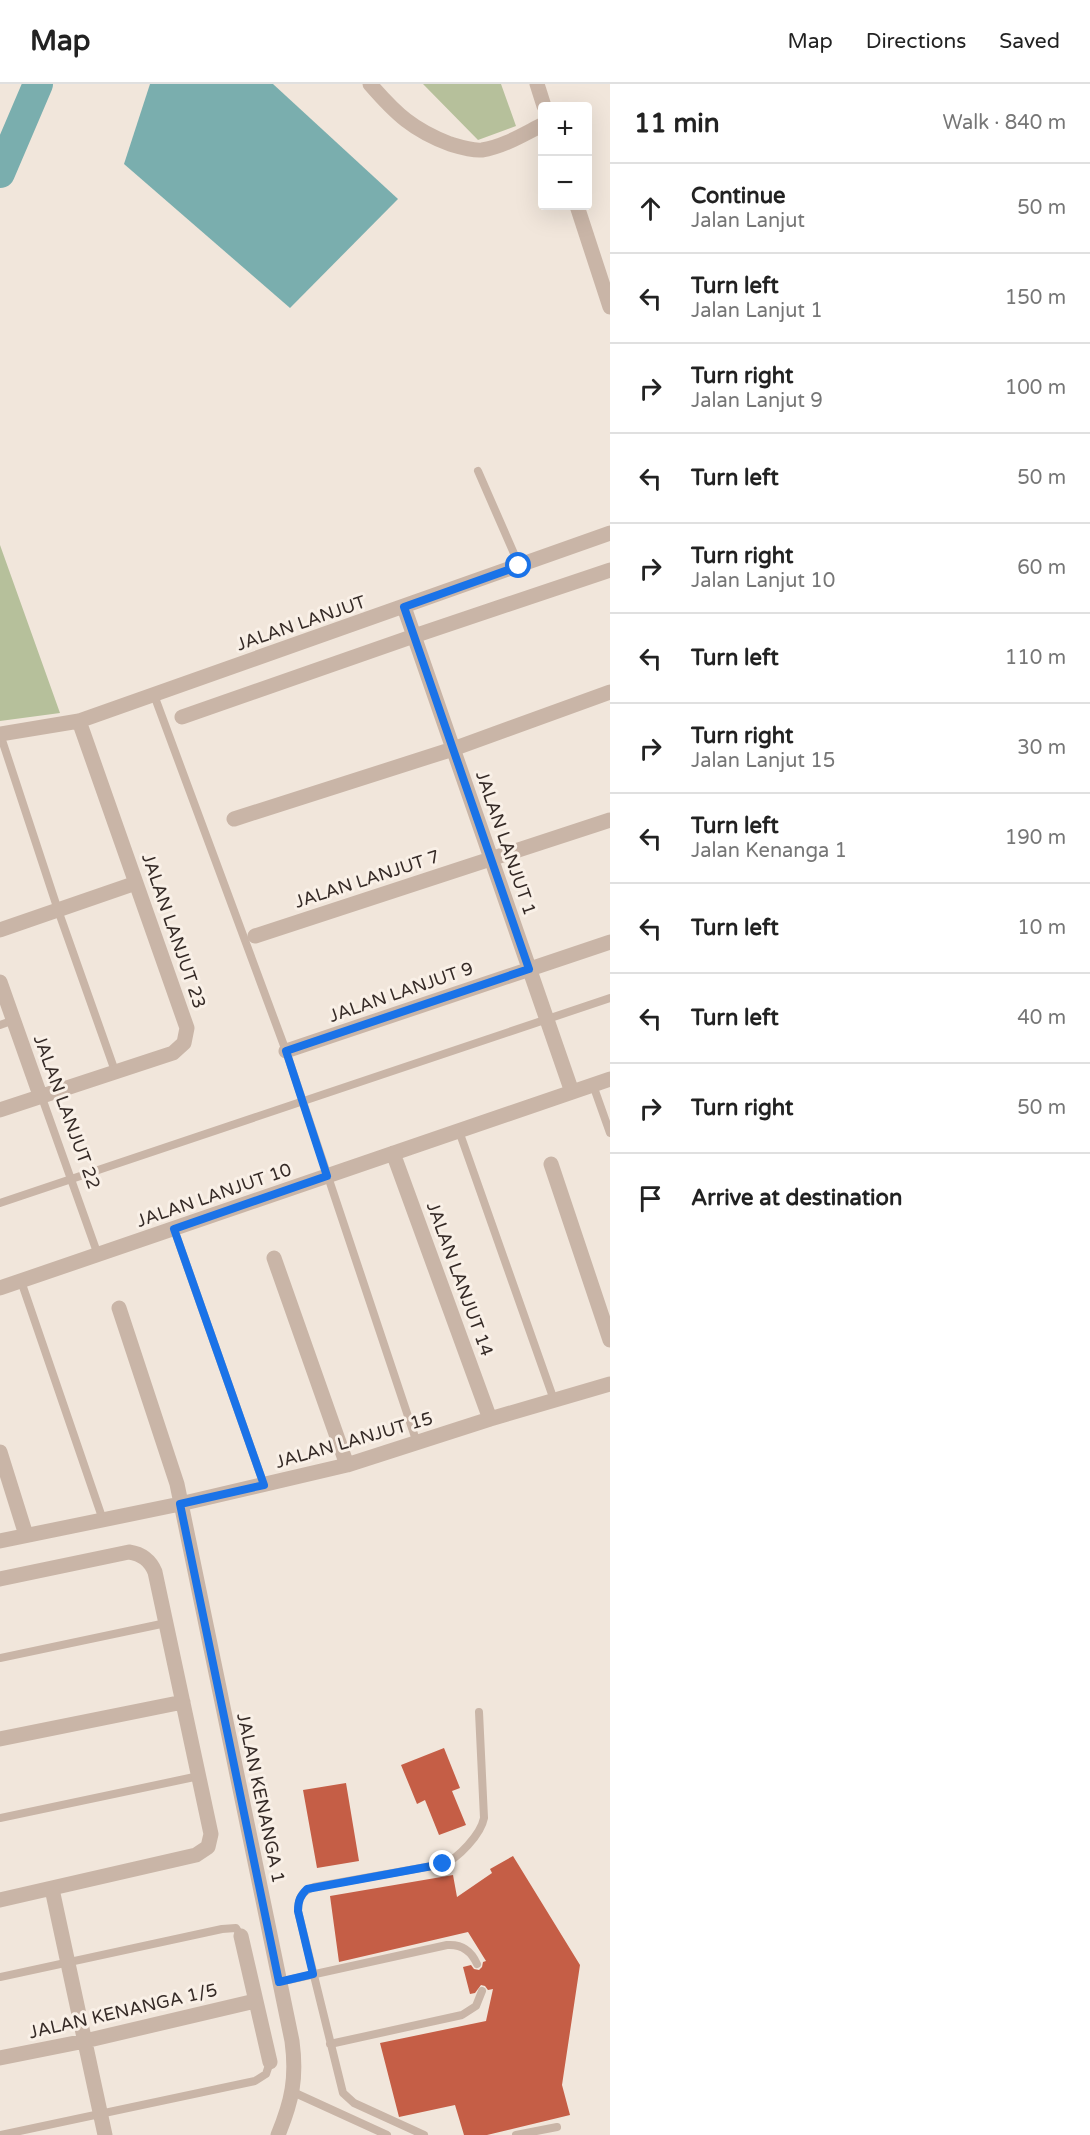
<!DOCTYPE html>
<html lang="en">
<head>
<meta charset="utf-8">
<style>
	:root { --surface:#fff; --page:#f2f2f2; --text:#222; --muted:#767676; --line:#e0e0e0 }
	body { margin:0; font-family:"Varela Round",sans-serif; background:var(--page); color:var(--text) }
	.controls { position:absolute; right:18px; top:18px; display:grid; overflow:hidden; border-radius:6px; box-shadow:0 6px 24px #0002 }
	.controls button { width:54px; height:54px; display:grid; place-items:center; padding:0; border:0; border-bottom:2px solid var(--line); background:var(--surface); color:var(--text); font:30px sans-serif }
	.stop { position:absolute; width:18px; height:18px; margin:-14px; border:4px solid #1a73e8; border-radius:50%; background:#fff }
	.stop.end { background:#1a73e8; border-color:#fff; box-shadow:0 2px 6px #0008 }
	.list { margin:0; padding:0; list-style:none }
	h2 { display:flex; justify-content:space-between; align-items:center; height:78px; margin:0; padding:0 24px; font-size:26px }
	h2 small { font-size:20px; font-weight:400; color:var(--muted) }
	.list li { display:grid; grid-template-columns:39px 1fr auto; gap:18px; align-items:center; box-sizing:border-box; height:90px; padding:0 24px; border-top:2px solid var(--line) }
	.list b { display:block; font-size:22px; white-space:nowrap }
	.list p { margin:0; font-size:20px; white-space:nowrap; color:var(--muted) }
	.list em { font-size:20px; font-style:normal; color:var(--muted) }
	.icon { flex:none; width:33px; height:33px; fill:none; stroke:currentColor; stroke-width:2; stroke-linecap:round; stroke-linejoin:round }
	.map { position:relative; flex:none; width:610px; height:2051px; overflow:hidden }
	header { display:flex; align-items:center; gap:36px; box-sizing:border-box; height:84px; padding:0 30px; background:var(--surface); border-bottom:2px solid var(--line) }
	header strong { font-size:28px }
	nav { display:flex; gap:33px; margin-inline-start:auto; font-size:21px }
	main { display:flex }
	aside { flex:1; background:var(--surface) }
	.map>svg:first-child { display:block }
	.green { fill:#b6c09b }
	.water { fill:#7aaeae }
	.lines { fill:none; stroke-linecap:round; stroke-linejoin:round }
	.river { stroke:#7aaeae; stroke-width:30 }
	.building { fill:#c55e46 }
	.service { stroke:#c9b5a7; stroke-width:8 }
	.minor { stroke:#c9b5a7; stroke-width:15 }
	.tertiary { stroke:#c9b5a7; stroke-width:15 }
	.route { stroke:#1a73e8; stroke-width:8 }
	.labels { text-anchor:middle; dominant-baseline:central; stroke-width:6; stroke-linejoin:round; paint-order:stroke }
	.street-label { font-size:18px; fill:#362b27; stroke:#f9f0e7 }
</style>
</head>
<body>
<header>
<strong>Map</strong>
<nav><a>Map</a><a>Directions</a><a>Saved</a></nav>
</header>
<main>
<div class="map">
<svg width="610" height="2051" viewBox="0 0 610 2051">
	<rect width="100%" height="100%" fill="#f1e6db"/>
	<path class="green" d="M 423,0 L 501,0 L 516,42 L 478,56 Z
		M 0,461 L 60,629 L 0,637 Z"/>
	<path class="water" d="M 150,0 L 273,0 L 398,115 L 290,224 L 124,80 Z"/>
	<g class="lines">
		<path class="river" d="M 0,89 L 38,0"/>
	</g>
	<path class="building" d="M 444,1664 L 460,1704 L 452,1707 L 466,1741 L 439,1751 L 425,1716 L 417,1720 L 401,1681 Z
		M 346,1699 L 359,1777 L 317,1784 L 303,1706 Z
		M 513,1772 L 580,1881 L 562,2001 L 570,2031 L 487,2051 L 464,2051 L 455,2021 L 399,2033 L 380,1959 L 486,1937 L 493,1905 L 488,1906 L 485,1902 L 481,1901 L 475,1909 L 470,1910 L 463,1883 L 471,1881 L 474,1885 L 479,1886 L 482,1883 L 483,1878 L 486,1877 L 468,1848 L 339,1878 L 330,1812 L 453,1791 L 457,1813 L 492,1789 L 490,1785 Z"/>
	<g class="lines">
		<path class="service" d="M 478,387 L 519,481
			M 154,611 L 286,967 L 417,1359
			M 0,650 L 58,826 L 115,987
			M 0,941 L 14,936
			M 593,1001 L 610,1049
			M 41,1011 L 98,1171
			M 459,1047 L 554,1316
			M 0,1119 L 610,914
			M 174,1145 L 264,1401
			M 21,1197 L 103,1436
			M 0,1574 L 166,1539
			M 0,1734 L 199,1692
			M 0,1893 L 222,1845 L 236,1844 L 241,1852
			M 279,1898 L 447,1861 C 461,1860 471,1866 477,1880
			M 330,1960 L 462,1931 L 476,1922 L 482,1907
			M 293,2008 L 387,2051
			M 1,2051 L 255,1997 L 266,1990 L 270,1978
			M 424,2051 L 354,2019 L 343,2009 L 298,1827 C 298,1814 302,1807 314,1803 L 443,1780 C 458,1775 481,1750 484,1734 L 479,1628
			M 516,2051 L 557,2043"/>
		<path class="minor" d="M 370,0 C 396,30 413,46 450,60 C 460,63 472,67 482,66 C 503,63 524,50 542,41
			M 404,523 L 572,1008
			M 182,633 L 414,552 L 610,486
			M 0,650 L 79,637 L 610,449
			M 234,735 L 453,665 L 610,608
			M 0,846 L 136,799
			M 255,852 L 610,736
			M 0,898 L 40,1011
			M 286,967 L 610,858
			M 0,1026 L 173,969 L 184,959 L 187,944 L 79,637
			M 393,1069 L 490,1335
			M 551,1080 L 610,1256
			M 274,1174 L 347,1381
			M 0,1204 L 610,995
			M 119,1224 L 177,1400 L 292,1957 C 297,1994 292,2017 278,2051
			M 0,1368 L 26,1451
			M 0,1457 L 180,1420 L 347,1381 L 490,1335 L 610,1300
			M 0,1495 L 129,1468 C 142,1470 150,1476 155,1488 L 211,1750 L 208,1763 L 196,1771 L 0,1816
			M 0,1655 L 183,1618
			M 52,1805 L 105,2051
			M 241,1852 L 270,1978
			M 0,1974 L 85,1957 L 255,1917"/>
		<path class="tertiary" d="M 537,0 L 544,22
			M 577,122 L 610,223"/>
	</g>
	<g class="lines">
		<path class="route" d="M 443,1780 L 307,1805 C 300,1812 298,1817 298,1827 L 313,1890 L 279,1898 L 180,1420 L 264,1401 L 174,1145 L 327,1092 L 286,967 L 529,885 L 404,523 L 519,482"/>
	</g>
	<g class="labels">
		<g class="street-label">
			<text transform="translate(301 539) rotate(-19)">JALAN LANJUT</text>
			<text transform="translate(506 759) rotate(71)">JALAN LANJUT 1</text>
			<text transform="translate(367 795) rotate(-18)">JALAN LANJUT 7</text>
			<text transform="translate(174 847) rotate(71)">JALAN LANJUT 23</text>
			<text transform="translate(401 908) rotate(-19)">JALAN LANJUT 9</text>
			<text transform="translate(67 1028) rotate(70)">JALAN LANJUT 22</text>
			<text transform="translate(214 1111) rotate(-19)">JALAN LANJUT 10</text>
			<text transform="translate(460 1195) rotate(70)">JALAN LANJUT 14</text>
			<text transform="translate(354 1356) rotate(-16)">JALAN LANJUT 15</text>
			<text transform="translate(261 1714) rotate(78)">JALAN KENANGA 1</text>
			<text transform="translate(123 1927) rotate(-13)">JALAN KENANGA 1/5</text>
		</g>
	</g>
</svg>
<div class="controls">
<button>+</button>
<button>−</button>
</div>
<div class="stop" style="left:519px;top:482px"></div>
<div class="stop end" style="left:443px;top:1780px"></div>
</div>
<aside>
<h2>11 min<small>Walk · 840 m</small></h2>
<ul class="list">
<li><svg class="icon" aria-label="ahead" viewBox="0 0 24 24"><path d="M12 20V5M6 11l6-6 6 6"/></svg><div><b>Continue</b><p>Jalan Lanjut</p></div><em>50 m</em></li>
<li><svg class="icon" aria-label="left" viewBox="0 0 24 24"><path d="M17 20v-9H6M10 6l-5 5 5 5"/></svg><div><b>Turn left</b><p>Jalan Lanjut 1</p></div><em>150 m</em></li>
<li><svg class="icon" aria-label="right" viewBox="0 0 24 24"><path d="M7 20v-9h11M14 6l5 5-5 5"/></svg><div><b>Turn right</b><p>Jalan Lanjut 9</p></div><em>100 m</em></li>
<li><svg class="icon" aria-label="left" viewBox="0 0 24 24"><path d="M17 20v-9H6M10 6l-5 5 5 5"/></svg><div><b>Turn left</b></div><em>50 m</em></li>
<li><svg class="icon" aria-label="right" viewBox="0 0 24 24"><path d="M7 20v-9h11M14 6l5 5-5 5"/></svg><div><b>Turn right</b><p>Jalan Lanjut 10</p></div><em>60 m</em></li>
<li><svg class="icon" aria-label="left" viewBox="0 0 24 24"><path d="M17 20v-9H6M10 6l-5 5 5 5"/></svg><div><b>Turn left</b></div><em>110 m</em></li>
<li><svg class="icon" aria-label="right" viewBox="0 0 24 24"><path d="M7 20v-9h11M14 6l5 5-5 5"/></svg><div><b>Turn right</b><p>Jalan Lanjut 15</p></div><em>30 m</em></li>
<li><svg class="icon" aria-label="left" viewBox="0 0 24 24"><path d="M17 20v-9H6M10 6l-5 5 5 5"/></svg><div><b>Turn left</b><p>Jalan Kenanga 1</p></div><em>190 m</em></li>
<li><svg class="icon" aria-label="left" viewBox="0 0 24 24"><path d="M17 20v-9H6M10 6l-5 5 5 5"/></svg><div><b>Turn left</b></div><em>10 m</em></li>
<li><svg class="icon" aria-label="left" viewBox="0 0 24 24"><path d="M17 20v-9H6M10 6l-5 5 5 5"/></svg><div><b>Turn left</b></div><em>40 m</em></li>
<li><svg class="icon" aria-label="right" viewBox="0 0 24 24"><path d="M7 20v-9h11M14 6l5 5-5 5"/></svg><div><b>Turn right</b></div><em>50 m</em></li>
<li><svg class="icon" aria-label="arrive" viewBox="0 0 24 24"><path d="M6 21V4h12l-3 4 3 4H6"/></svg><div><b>Arrive at destination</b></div></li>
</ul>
</aside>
</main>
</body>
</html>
